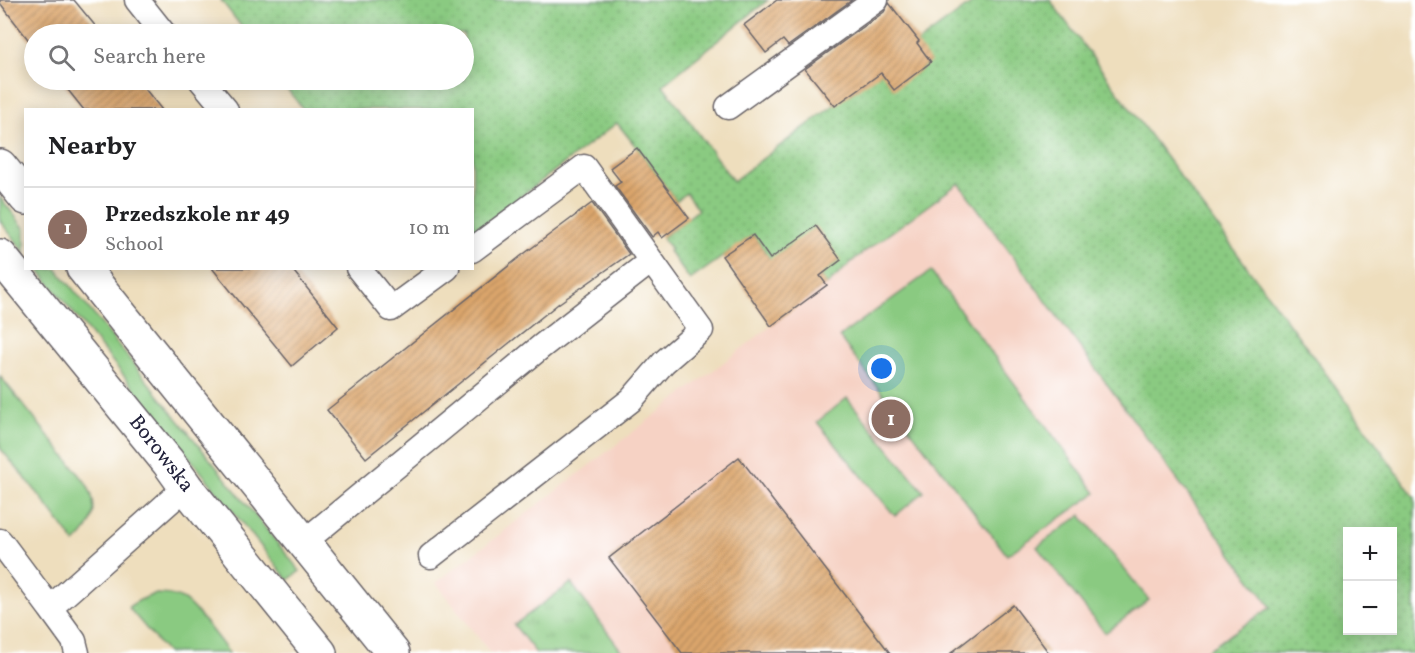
<!DOCTYPE html>
<html lang="en">
<head>
<meta charset="utf-8">
<style>
	:root { --surface:#fff; --page:#f6f6f6; --text:#202124; --muted:#757577; --line:#e0e0e0; --accent:#b5179e }
	body { margin:0; font-family:Vollkorn,serif; background:var(--page); color:var(--text) }
	.controls { position:absolute; right:18px; bottom:18px; display:grid; overflow:hidden; border-radius:0px; box-shadow:0 3px 15px #0003 }
	.controls button { width:54px; height:54px; display:grid; place-items:center; padding:0; border:0; border-bottom:2px solid var(--line); background:var(--surface); color:var(--text); font:30px sans-serif }
	.you { position:absolute; left:882px; top:369px; width:21px; height:21px; margin:-15px; border:4px solid #fff; border-radius:50%; background:#1a73e8; box-shadow:0 0 0 9px #1a73e833 }
	.badge { display:grid; place-items:center; width:39px; height:39px; border-radius:50%; background:var(--accent); color:#fff; font-size:20px; font-weight:700 }
	.pin { position:absolute; translate:-50% -50%; border:3px solid #fff; box-shadow:0 2px 6px #0006 }
	.list { margin:0; padding:0; list-style:none }
	h2 { display:flex; justify-content:space-between; align-items:center; height:78px; margin:0; padding:0 24px; font-size:26px }
	h2 small { font-size:20px; font-weight:400; color:var(--muted) }
	.list li { display:grid; grid-template-columns:39px 1fr auto; gap:18px; align-items:center; box-sizing:border-box; height:84px; padding:0 24px; border-top:2px solid var(--line) }
	.list b { display:block; font-size:22px; white-space:nowrap }
	.list p { margin:0; font-size:20px; white-space:nowrap; color:var(--muted) }
	.list em { font-size:20px; font-style:normal; color:var(--muted) }
	.icon { flex:none; width:33px; height:33px; fill:none; stroke:currentColor; stroke-width:2; stroke-linecap:round; stroke-linejoin:round }
	.map { position:relative; flex:none; width:1415px; height:653px; overflow:hidden }
	.search { position:absolute; background:var(--surface); box-shadow:0 3px 15px #0003; left:24px; top:24px; width:450px; height:66px; display:flex; align-items:center; gap:15px; box-sizing:border-box; padding:0 21px; border-radius:33px; color:var(--muted); font-size:22px }
	.panel { position:absolute; background:var(--surface); box-shadow:0 3px 15px #0003; left:24px; top:108px; width:450px; height:162px; border-radius:0px }
	.map>svg:first-child { display:block }
	.built { fill:#f6d2c4 }
	.grass { fill:#8aca81; stroke:#56765e; stroke-width:1.5 }
	.park { fill:url(#park-tufts); stroke:#56765e; stroke-width:1.5 }
	.garden { fill:url(#garden-dots); stroke:#56765e; stroke-width:1.5; fill-rule:evenodd }
	.building { fill:url(#building-hatch) }
	.lines { fill:none; stroke-linecap:round; stroke-linejoin:round }
	.service-casing { stroke:#696468; stroke-width:27 }
	.tertiary-casing { stroke:#696468; stroke-width:36 }
	.service { stroke:#fff; stroke-width:24 }
	.tertiary { stroke:#fff; stroke-width:33 }
	.labels { text-anchor:middle; dominant-baseline:central; stroke-width:4.5; stroke-linejoin:round; paint-order:stroke }
	.street-label { font-size:21px; fill:#22223b; stroke:#fff }
</style>
</head>
<body>
<div class="map">
<svg width="1415" height="653" viewBox="0 0 1415 653">
	<defs>
		<pattern id="park-tufts" width="24" height="20" patternUnits="userSpaceOnUse" patternTransform="scale(1.5)"><rect width="24" height="20" fill="#8aca81"/><path d="M3 7l-1-3M5 7V3M7 7l1-3M15 17l-1-3M17 17v-4M19 17l1-3" fill="none" stroke="#77ad70"/></pattern>
		<pattern id="garden-dots" width="8" height="8" patternUnits="userSpaceOnUse" patternTransform="scale(1.5)"><rect width="8" height="8" fill="#8aca81"/><path d="M2 2h.1M6 6h.1" fill="none" stroke="#77ad70" stroke-width="1.8" stroke-linecap="round"/></pattern>
		<pattern id="building-hatch" width="6" height="6" patternUnits="userSpaceOnUse" patternTransform="scale(1.5)"><rect width="6" height="6" fill="#dca66c"/><path d="M-1 1l2-2M0 6l6-6M5 7l2-2" fill="none" stroke="#b2875a"/></pattern>
	</defs>
	<rect width="100%" height="100%" fill="#fff"/>
	<filter id="ink" filterUnits="userSpaceOnUse"><feTurbulence type="fractalNoise" baseFrequency=".0167" numOctaves="2"/><feDisplacementMap in="SourceGraphic" scale="12" xChannelSelector="R" yChannelSelector="G"/><feConvolveMatrix kernelMatrix="1 2 1 2 8 2 1 2 1" color-interpolation-filters="sRGB"/></filter>
	<filter id="wash" filterUnits="userSpaceOnUse"><feTurbulence type="fractalNoise" baseFrequency=".008" numOctaves="4" result="noise"/><feDisplacementMap in="SourceGraphic" scale="24" xChannelSelector="R" yChannelSelector="G"/><feGaussianBlur stdDeviation="1.35" result="paint"/><feColorMatrix in="noise" values="0 0 0 0 0 0 0 0 0 0 0 0 0 0 0 0 0 1.4 0 .05"/><feComposite in="paint" operator="in"/></filter>
	<g filter="url(#wash)">
		<rect width="100%" height="100%" fill="#eedebd"/>
		<path class="built" d="M 959,183 L 1271,607 L 1203,653 L 490,653 L 436,583 L 771,326 L 827,285 L 856,258 Z"/>
		<path class="grass" d="M 0,197 L 25,229 L 25,253 L 0,221 Z
			M 38,269 L 57,269 L 300,571 L 288,580 Z
			M 931,271 L 1096,493 L 1007,555 L 839,337 Z
			M 0,376 L 84,480 C 100,504 96,524 75,543 L 40,496 L 0,448 Z
			M 847,398 L 924,492 L 895,516 L 817,422 Z
			M 1081,515 L 1149,600 L 1105,633 L 1037,547 Z
			M 154,594 C 163,594 173,594 182,599 C 193,604 220,641 229,653 L 167,653 L 128,607 L 138,601 Z"/>
		<path class="park" d="M 571,583 L 623,653 L 536,653 L 514,625 Z"/>
		<path class="garden" d="M 221,0 L 768,0 L 663,85 L 733,181 L 874,75 L 976,0 L 1050,0 L 1341,394 L 1415,498 L 1415,653 L 1203,653 L 1271,607 L 959,183 L 856,258 L 827,285 L 799,248 L 774,265 L 753,235 L 690,280 L 669,251 L 671,249 L 662,238 L 698,210 L 686,193 L 676,201 L 637,148 L 617,123 L 473,233 L 472,110 L 303,109 L 280,80 L 464,80 L 464,34 L 247,34 ZM 1348,532 L 1392,532 L 1392,630 L 1348,630 Z"/>
		<g id="blocks">
			<path class="building" d="M 0,0 L 74,0 L 102,34 L 34,34 L 34,47 L 0,3 Z
				M 777,0 L 852,0 L 788,46 L 783,40 L 766,53 L 744,25 Z
				M 889,3 L 919,41 L 917,43 L 931,62 L 894,90 L 881,73 L 835,106 L 805,69 L 884,12 Z
				M 60,80 L 138,80 L 162,110 L 84,110 Z
				M 637,148 L 689,218 L 662,238 L 658,232 L 652,237 L 615,186 L 621,182 L 610,168 Z
				M 592,203 L 629,254 L 558,304 L 366,458 L 327,410 L 521,256 Z
				M 816,226 L 841,260 L 820,276 L 827,285 L 771,326 L 722,256 L 753,235 L 770,259 Z
				M 212,268 L 291,268 L 338,327 L 292,366 Z
				M 739,457 L 890,653 L 682,653 L 609,558 Z
				M 1013,605 L 1049,653 L 951,653 Z"/>
		</g>
	</g>
	<g filter="url(#ink)">
		<use href="#blocks" fill-opacity="0" stroke="#696468" stroke-width="1.5"/>
		<g class="lines">
			<defs>
				<path id="service" d="M 137,0 L 164,34
					M 201,80 L 226,110
					M 728,107 L 876,0
					M 358,268 L 391,309 L 447,268
					M 0,541 L 50,608
					M 304,542 L 542,346 L 651,261
					M 431,556 L 631,400 L 664,362 L 701,330 L 584,167 L 472,250
					M 77,653 L 74,641 L 50,608 L 186,487"/>
				<path id="tertiary" d="M 0,166 L 26,198
					M 0,256 L 168,462 L 186,487 L 320,653
					M 83,268 L 393,653"/>
			</defs>
			<use href="#service" class="service-casing"/>
			<use href="#tertiary" class="tertiary-casing"/>
			<use href="#service" class="service"/>
			<use href="#tertiary" class="tertiary"/>
		</g>
	</g>
	<g class="labels">
		<g class="street-label">
			<text transform="translate(161 454) rotate(52)">Borowska</text>
		</g>
	</g>
</svg>
<div class="controls">
<button>+</button>
<button>−</button>
</div>
<div class="you"></div>
<div class="pin badge" style="left:891px;top:419px;background:#8d6e63">1</div>
<div class="search"><svg class="icon" aria-label="search" viewBox="0 0 24 24"><circle cx="10" cy="10" r="6"/><path d="M15 15l6 6"/></svg>Search here</div>
<section class="panel">
<h2>Nearby<small></small></h2>
<ul class="list">
<li><span class="badge" style="background:#8d6e63">1</span><div><b>Przedszkole nr 49</b><p>School</p></div><em>10 m</em></li>
</ul>
</section>
</div>
</body>
</html>
